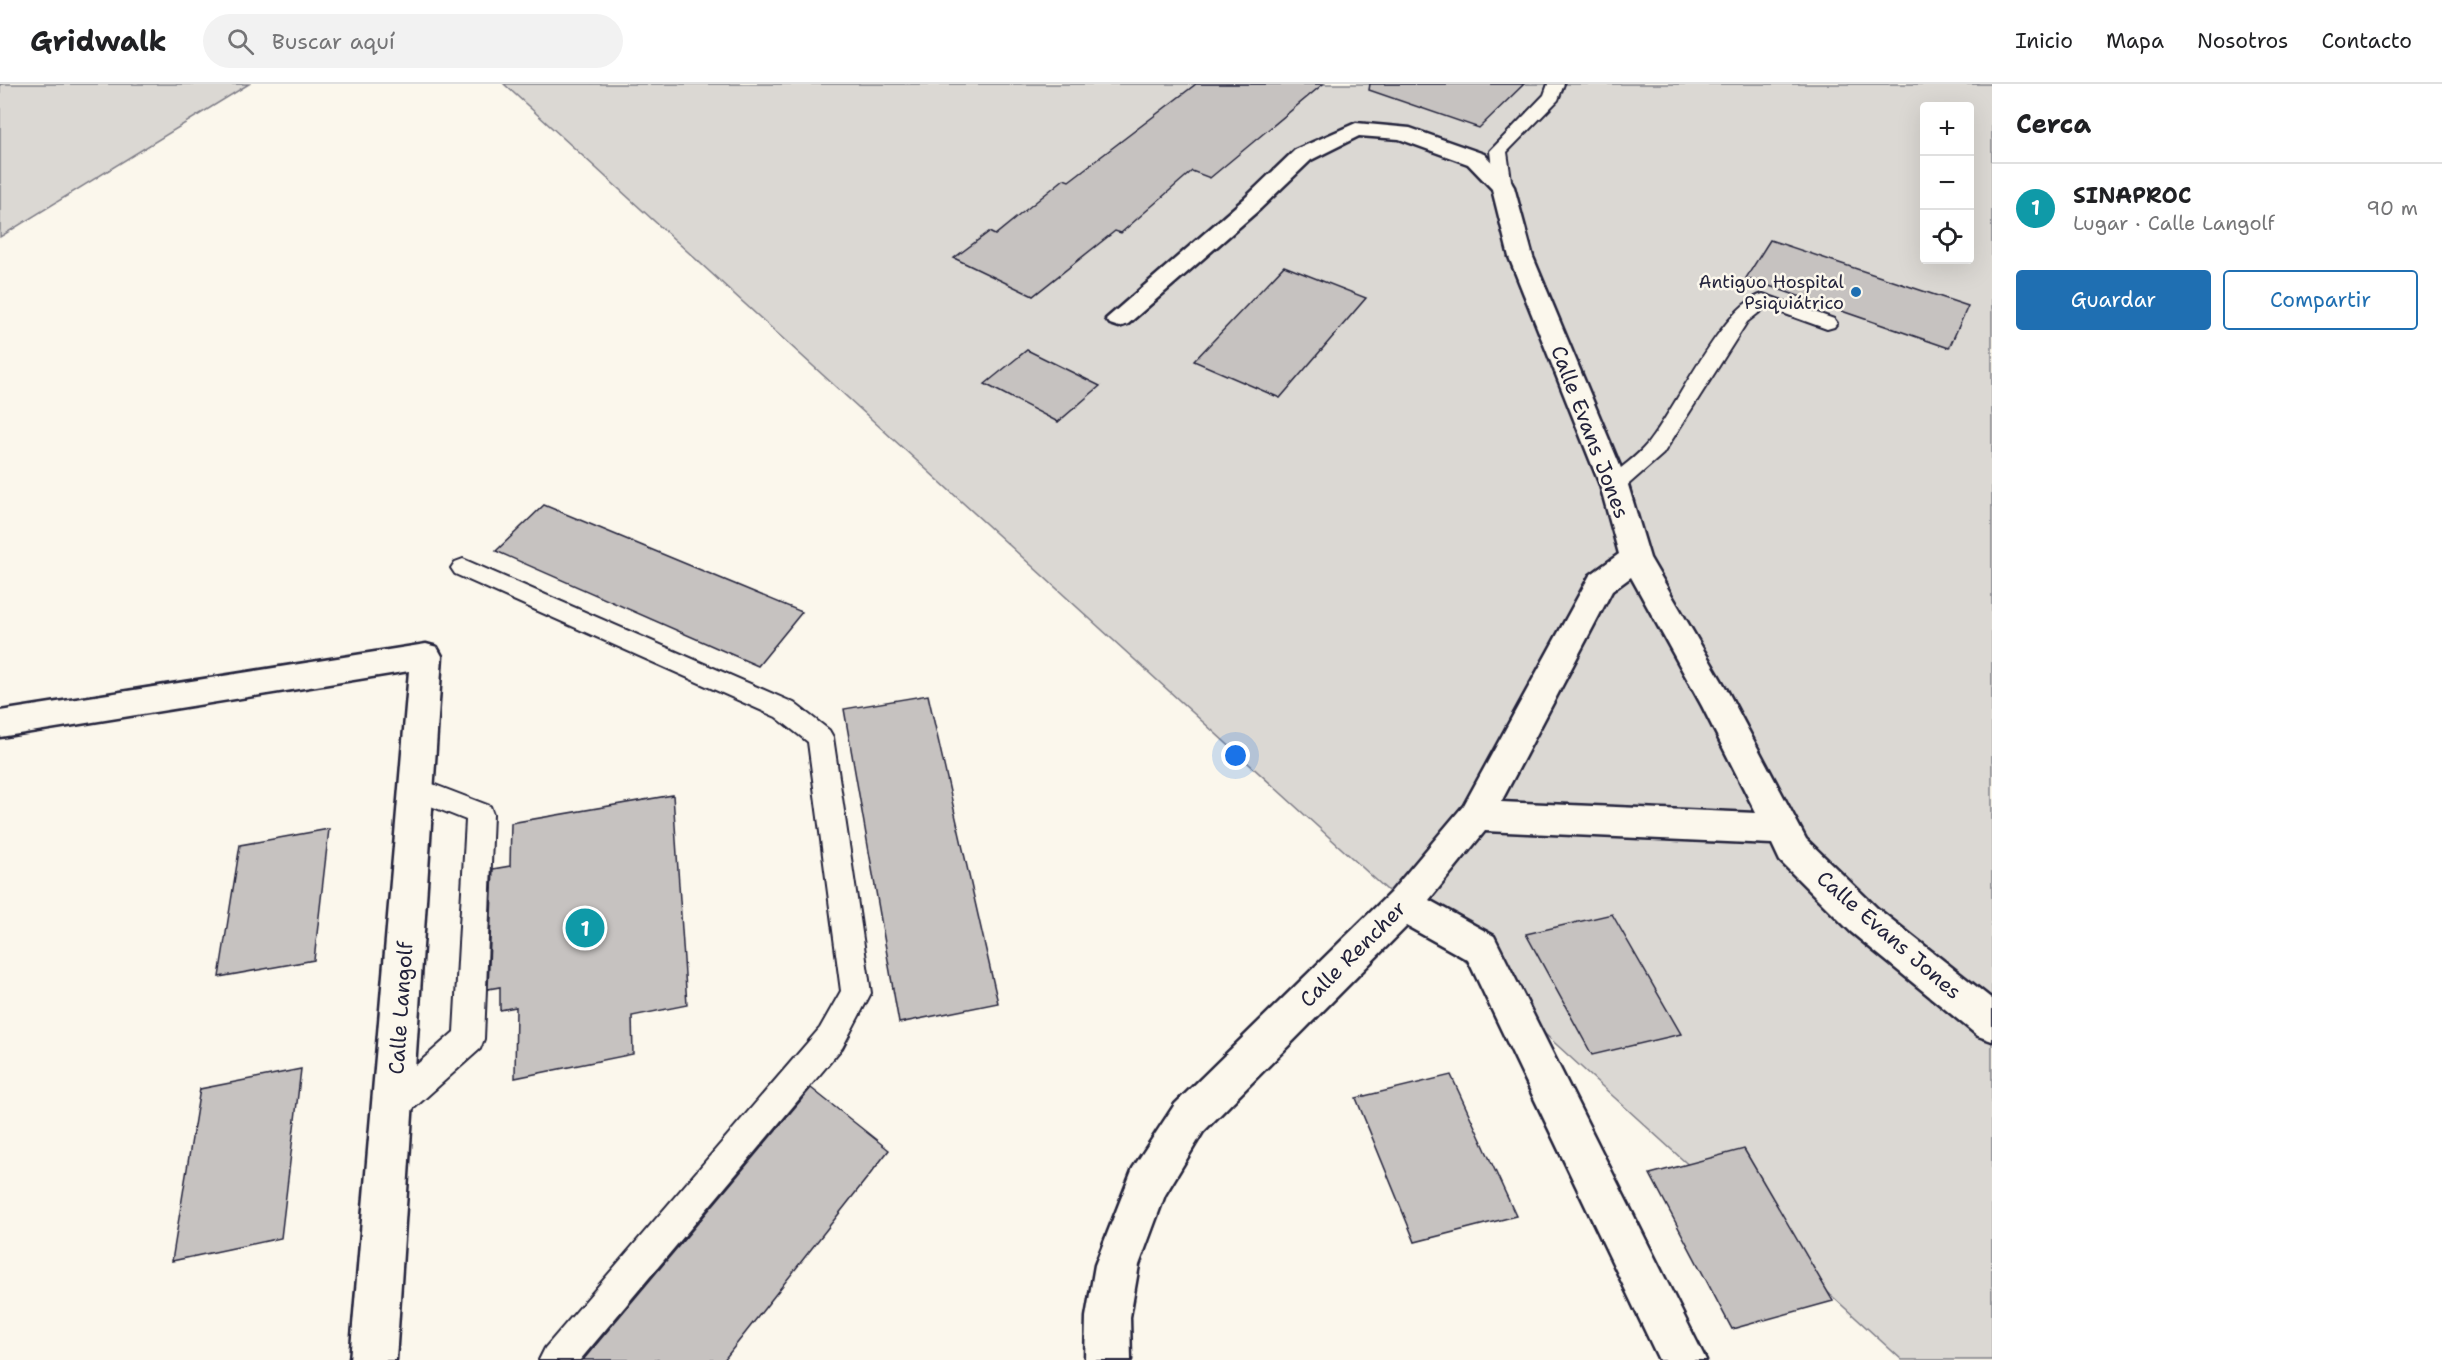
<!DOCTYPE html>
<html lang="es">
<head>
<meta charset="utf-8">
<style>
	:root { --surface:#fff; --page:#f2f2f2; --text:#202124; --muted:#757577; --line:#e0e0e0; --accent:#1f6fb2 }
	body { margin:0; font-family:"Shantell Sans",sans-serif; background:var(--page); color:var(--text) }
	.controls { position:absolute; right:18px; top:18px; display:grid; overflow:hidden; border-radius:6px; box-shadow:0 6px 24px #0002 }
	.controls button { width:54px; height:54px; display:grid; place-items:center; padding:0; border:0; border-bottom:2px solid var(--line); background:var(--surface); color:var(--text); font:30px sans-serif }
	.you { position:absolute; left:1236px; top:672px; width:21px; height:21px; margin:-15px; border:4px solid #fff; border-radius:50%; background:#1a73e8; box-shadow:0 0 0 9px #1a73e833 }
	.badge { display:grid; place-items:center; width:39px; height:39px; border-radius:50%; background:var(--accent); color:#fff; font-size:20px; font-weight:700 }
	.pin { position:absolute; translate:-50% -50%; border:3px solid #fff; box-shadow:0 2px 6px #0006 }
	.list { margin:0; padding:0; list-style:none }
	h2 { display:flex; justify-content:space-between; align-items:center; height:78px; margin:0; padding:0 24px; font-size:26px }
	h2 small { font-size:20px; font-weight:400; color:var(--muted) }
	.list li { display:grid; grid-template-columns:39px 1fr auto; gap:18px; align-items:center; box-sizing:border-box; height:90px; padding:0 24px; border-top:2px solid var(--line) }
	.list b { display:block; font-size:22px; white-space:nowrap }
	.list p { margin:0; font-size:20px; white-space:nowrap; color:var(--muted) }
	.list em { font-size:20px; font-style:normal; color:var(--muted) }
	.actions { display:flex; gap:12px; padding:18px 24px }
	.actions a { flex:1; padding:14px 0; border:2px solid var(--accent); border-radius:6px; text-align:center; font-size:21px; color:var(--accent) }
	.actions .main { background:var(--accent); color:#fff }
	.icon { flex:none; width:33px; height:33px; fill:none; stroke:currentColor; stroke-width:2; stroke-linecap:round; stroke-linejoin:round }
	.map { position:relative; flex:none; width:1992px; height:1276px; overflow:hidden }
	header { display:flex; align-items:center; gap:36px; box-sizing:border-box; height:84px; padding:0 30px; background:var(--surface); border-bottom:2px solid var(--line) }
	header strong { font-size:28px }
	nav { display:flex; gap:33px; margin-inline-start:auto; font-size:21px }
	.search { width:420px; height:54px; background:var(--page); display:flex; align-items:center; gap:15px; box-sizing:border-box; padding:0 21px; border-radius:33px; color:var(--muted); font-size:22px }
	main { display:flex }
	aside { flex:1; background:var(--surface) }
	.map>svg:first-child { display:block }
	.green { fill:#dbd8d3; stroke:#7e7d87; stroke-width:1.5; fill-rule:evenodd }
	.building { fill:#c6c2c0; stroke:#22223b; stroke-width:1.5 }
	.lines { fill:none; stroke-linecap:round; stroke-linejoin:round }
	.service-casing { stroke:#22223b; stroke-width:4 }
	.minor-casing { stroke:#22223b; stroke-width:5 }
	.service { fill:#fbf7ec; fill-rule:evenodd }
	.minor { fill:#fbf7ec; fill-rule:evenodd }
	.poi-dot { fill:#1f6fb2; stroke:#fbf7ec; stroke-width:2 }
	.labels { text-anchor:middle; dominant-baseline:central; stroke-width:5; stroke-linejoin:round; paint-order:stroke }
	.far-poi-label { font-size:18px; fill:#22223b; stroke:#fbf7ec; text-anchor:end }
	.street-label { font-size:21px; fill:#22223b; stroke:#fbf7ec }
</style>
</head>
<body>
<header>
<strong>Gridwalk</strong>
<div class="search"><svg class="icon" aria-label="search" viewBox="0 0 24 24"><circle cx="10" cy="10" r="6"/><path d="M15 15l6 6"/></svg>Buscar aquí</div>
<nav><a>Inicio</a><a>Mapa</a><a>Nosotros</a><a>Contacto</a></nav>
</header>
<main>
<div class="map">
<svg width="1992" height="1276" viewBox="0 0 1992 1276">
	<rect width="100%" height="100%" fill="#fbf7ec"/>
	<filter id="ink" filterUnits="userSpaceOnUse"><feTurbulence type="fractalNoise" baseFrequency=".0167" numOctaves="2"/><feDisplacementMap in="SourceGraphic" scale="12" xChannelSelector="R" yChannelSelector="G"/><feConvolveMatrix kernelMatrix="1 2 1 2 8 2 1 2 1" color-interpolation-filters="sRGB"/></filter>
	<g filter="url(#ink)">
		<path class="green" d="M 0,0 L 249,0 L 0,153 Z
			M 504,0 L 1992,0 L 1992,1276 L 1902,1276 ZM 1924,22 L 1970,22 L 1970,176 L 1924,176 Z"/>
		<path class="building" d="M 1196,0 L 1323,0 L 1210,94 L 1192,87 L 1121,149 L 1115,147 L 1033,212 L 954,174 L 989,148 L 995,151 L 1064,95 L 1069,97 Z
			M 1370,0 L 1524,0 L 1479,44 L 1369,6 Z
			M 1770,156 L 1968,222 L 1949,264 L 1746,194 Z
			M 1284,182 L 1366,214 L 1280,314 L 1194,277 Z
			M 1027,266 L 1100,302 L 1058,338 L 985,300 Z
			M 544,421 L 802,528 L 758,582 L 496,467 Z
			M 928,611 L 998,919 L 899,939 L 844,625 Z
			M 673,711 L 687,921 L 632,932 L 633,970 L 515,994 L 516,923 L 500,926 L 500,903 L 488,905 L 493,785 L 510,782 L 511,739 Z
			M 329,745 L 314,876 L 219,893 L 240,761 Z
			M 1612,830 L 1681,950 L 1592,971 L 1526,850 Z
			M 301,985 L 281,1154 L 172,1177 L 200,1005 Z
			M 1451,991 L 1516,1132 L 1415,1158 L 1356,1014 Z
			M 811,1004 L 889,1066 L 724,1276 L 583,1276 Z
			M 1744,1065 L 1833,1217 L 1732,1245 L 1650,1090 Z"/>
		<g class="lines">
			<defs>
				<path id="service" d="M 1548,0 L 1564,0 L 1558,16 L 1507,68 L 1512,103 L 1509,107 L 1497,107 L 1494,103 L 1490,67 L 1544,11 Z
					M 1763,210 L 1834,235 L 1837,239 L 1834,243 L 1827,245 L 1766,223 L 1747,238 L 1663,370 L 1622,406 L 1614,409 L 1606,406 L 1603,401 L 1606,396 C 1620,384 1637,373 1648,359 C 1676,325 1723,220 1763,210 Z
					M 463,475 L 794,619 L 829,646 L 833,653 L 871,909 L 842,964 L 580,1276 L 539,1276 L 545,1264 L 820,944 L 841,907 L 808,658 L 776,633 L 455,490 L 451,484 L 455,478 Z
					M 417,694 L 490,722 L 493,730 L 484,955 L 480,965 L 404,1033 L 393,1037 L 382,1033 L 377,1022 L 382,1011 L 454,948 L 466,736 L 408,713 L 404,705 L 408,697 Z"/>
				<path id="minor" d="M 1356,39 L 1410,44 L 1484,70 L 1511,98 L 1514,103 L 1533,173 L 1628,401 L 1650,474 L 1727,606 L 1806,755 L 1877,824 L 1992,915 L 1992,957 L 1978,952 L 1851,848 L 1780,777 L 1772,760 L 1485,747 L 1429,816 L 1494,852 L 1706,1276 L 1659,1276 L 1468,876 L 1407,842 L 1203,1048 L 1165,1111 L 1139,1181 L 1130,1233 L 1131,1276 L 1085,1276 L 1086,1233 L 1095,1181 L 1133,1084 L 1175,1020 L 1390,809 L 1464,721 L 1590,491 L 1619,470 L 1600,401 L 1509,173 L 1492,105 L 1468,80 L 1399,55 L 1359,52 L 1311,76 L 1260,125 L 1128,240 L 1119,243 L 1110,240 L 1106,235 L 1244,115 L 1295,66 ZM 1631,493 L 1702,622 L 1756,729 L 1501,718 L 1612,507 Z
					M 426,560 L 437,563 L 442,572 L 396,1276 L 350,1276 L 409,587 L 0,653 L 0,627 Z"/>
			</defs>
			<use href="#service" class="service-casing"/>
			<use href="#minor" class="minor-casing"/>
			<use href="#service" class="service"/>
			<use href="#minor" class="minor"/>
		</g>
	</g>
	<circle class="poi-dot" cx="1856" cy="208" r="6"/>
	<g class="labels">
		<g class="far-poi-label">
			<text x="1844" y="198">Antiguo Hospital<tspan x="1844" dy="21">Psiquiátrico</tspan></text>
		</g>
		<g class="street-label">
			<text transform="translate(1590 348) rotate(69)">Calle Evans Jones</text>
			<text transform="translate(1889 851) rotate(41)">Calle Evans Jones</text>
			<text transform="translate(1353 870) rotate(-45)">Calle Rencher</text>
			<text transform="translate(401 924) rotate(-86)">Calle Langolf</text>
		</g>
	</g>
</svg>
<div class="controls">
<button>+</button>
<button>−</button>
<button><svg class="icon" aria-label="locate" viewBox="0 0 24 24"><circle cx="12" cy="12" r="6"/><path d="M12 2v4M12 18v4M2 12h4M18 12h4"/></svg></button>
</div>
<div class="you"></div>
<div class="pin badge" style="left:585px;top:844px;background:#0f9aa8">1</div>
</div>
<aside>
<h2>Cerca<small></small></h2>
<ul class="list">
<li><span class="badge" style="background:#0f9aa8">1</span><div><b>SINAPROC</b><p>Lugar · Calle Langolf</p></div><em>90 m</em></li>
</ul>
<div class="actions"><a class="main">Guardar</a><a>Compartir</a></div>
</aside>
</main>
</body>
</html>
